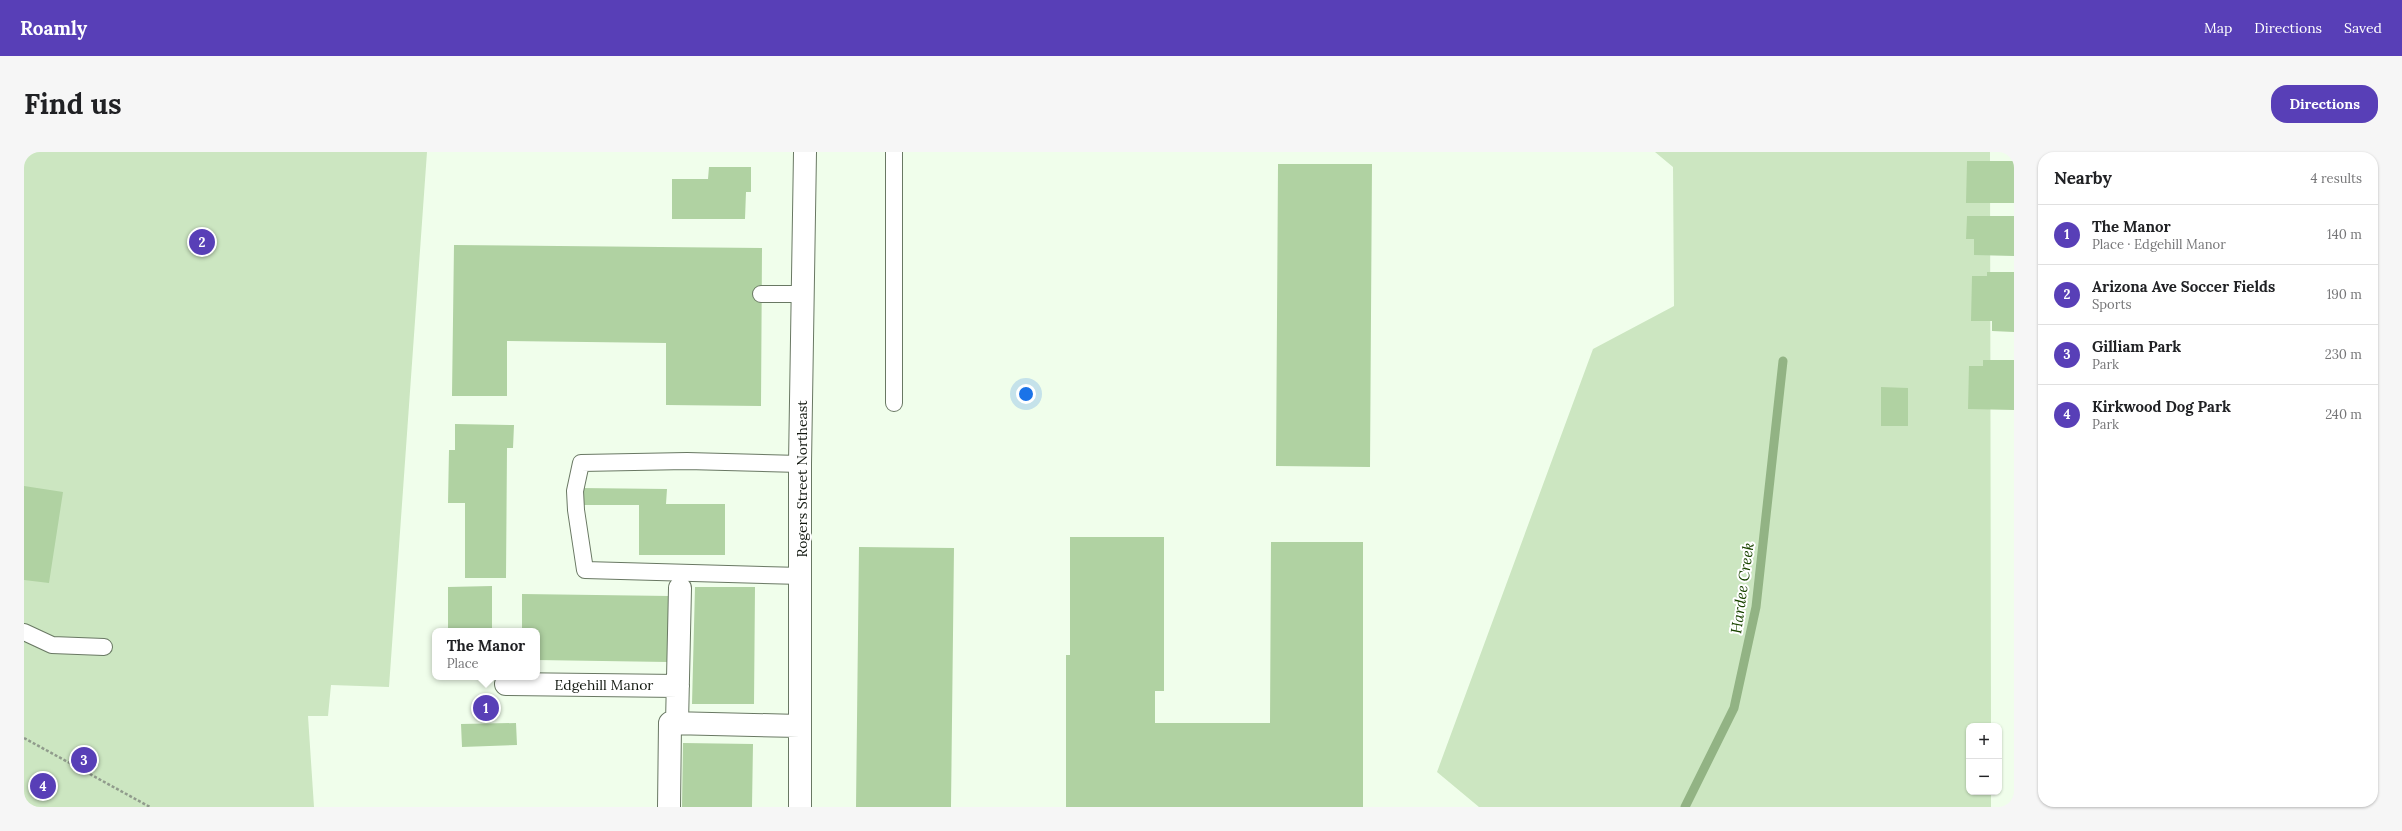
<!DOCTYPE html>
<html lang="en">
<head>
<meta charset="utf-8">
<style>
	:root { --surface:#fff; --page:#f6f6f6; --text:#202124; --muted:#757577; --line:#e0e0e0; --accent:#583fb7 }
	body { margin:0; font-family:Lora,serif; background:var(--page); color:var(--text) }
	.controls { position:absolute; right:12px; bottom:12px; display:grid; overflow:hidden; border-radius:8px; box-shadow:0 1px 3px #0004 }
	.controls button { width:36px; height:36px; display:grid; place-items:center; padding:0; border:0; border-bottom:1px solid var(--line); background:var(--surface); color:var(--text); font:20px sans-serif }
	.you { position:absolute; left:1002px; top:242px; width:14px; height:14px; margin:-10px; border:3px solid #fff; border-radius:50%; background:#1a73e8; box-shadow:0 0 0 6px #1a73e833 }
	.badge { display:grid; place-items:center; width:26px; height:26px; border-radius:50%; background:var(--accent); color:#fff; font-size:13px; font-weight:700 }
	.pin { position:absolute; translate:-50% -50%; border:2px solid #fff; box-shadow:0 1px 4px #0006 }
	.popup { position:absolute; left:408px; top:476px; width:108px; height:52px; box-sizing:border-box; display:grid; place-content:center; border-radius:8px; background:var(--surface); filter:drop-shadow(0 1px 3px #0005); font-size:13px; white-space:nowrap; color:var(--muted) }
	.popup b { font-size:15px; color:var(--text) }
	.popup::after { content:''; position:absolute; left:50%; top:100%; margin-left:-8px; border:8px solid transparent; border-top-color:var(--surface) }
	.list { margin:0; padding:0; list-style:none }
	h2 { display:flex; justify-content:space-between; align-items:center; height:52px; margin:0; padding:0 16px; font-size:17px }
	h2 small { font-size:13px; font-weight:400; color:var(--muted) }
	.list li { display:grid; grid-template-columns:26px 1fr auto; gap:12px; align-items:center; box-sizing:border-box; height:60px; padding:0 16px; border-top:1px solid var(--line) }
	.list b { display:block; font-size:15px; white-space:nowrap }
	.list p { margin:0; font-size:13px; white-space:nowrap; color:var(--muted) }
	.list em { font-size:13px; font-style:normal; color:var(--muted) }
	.map { position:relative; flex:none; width:1990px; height:655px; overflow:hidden; border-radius:16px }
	header { display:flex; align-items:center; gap:24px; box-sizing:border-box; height:56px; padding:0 20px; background:var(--accent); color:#fff }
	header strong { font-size:19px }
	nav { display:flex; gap:22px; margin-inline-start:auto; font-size:14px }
	.intro { display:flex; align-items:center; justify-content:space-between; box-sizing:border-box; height:96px; padding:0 24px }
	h1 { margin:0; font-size:28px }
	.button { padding:10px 18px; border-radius:16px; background:var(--accent); color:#fff; font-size:14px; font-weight:700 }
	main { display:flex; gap:24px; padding:0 24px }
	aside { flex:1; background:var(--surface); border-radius:16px; box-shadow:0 1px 3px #0004 }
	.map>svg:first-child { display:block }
	.green { fill:#cce6c1 }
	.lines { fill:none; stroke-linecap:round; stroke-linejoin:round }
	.stream { stroke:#92b384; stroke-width:9 }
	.building { fill:#b0d2a2 }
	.lane-casing { stroke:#697863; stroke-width:18 }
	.street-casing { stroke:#697863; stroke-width:24 }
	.path { stroke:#909b8c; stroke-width:2.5; stroke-dasharray:3 2; stroke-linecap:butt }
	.lane { stroke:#fff; stroke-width:16 }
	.street { stroke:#fff; stroke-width:22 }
	.labels { text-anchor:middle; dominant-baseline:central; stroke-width:4; stroke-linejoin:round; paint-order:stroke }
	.street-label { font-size:14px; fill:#11170f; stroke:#fff }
	.water-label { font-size:15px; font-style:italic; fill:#1a4400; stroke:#fff }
</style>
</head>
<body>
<header>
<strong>Roamly</strong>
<nav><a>Map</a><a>Directions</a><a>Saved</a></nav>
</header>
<div class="intro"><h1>Find us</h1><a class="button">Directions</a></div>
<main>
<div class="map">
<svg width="1990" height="655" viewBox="0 0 1990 655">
	<rect width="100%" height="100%" fill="#f0feeb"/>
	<path class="green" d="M 0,0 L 403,0 L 365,535 L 307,533 L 304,564 L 284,564 L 290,655 L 0,655 Z
		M 1631,0 L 1966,0 L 1967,574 L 1945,574 L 1945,640 L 1967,640 L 1967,655 L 1455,655 L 1413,620 L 1569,197 L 1650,154 L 1649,15 Z"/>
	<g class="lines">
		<path class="stream" d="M 1661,655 L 1710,556 L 1732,455 L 1759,209"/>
	</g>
	<path class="building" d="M 1943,9 L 1990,9 L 1990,51 L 1942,51 Z
		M 1254,12 L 1348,12 L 1346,315 L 1252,314 Z
		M 685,15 L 727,15 L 727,40 L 722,40 L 721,67 L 648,67 L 648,27 L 684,27 Z
		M 1943,64 L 1990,64 L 1990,104 L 1950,103 L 1950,87 L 1942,87 Z
		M 430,93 L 738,96 L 737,254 L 642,253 L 642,191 L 483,189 L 483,244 L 428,244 Z
		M 1963,120 L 1990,120 L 1990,180 L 1968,179 L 1968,169 L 1947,169 L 1948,124 L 1963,124 Z
		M 1959,208 L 1990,208 L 1990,258 L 1944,257 L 1945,214 L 1959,214 Z
		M 1857,235 L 1884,236 L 1884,274 L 1857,274 Z
		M 431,272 L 490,273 L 489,296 L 483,296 L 482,426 L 441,426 L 441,351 L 424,351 L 425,298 L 431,298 Z
		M 0,334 L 39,340 L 25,431 L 0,428 Z
		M 556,336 L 643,337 L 642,352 L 701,352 L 701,403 L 615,403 L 615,353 L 556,353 Z
		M 1046,385 L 1140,385 L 1140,539 L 1131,539 L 1131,571 L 1246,571 L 1247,390 L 1339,390 L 1339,655 L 1042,655 L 1042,503 L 1046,503 Z
		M 835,395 L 930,396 L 927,655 L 832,655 Z
		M 468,434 L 468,479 L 424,479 L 424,435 Z
		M 671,435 L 731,435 L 730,552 L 668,552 Z
		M 498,442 L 646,444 L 644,510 L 513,508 L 513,479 L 498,479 Z
		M 492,571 L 493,593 L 438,595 L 437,572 Z
		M 659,591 L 729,592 L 728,655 L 658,655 Z"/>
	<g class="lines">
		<defs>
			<path id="lane" d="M 870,0 L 870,251
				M 737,142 L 779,142
				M 776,312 L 663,309 L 557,311 L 551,339 L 552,358 L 561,418 L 778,424
				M 0,480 L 28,493 L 80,495"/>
			<path id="street" d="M 482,532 L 654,534
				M 653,571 L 656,436
				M 645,655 L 646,571 L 776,574
				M 776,655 L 776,312 L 781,0"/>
		</defs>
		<use href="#lane" class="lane-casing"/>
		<use href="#street" class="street-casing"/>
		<path class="path" d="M 0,586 L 126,655"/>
		<use href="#lane" class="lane"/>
		<use href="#street" class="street"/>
	</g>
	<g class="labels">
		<g class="street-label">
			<text transform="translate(778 327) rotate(-90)">Rogers Street Northeast</text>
			<text x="580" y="533">Edgehill Manor</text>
		</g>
		<g class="water-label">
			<text transform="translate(1718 436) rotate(-82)">Hardee Creek</text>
		</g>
	</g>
</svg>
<div class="controls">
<button>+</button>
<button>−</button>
</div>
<div class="you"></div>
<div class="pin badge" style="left:462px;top:556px">1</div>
<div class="popup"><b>The Manor</b>Place</div>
<div class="pin badge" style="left:178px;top:90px">2</div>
<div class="pin badge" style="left:60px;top:608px">3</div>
<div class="pin badge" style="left:19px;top:634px">4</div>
</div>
<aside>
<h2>Nearby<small>4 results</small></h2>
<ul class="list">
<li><span class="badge">1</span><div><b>The Manor</b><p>Place · Edgehill Manor</p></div><em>140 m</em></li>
<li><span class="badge">2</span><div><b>Arizona Ave Soccer Fields</b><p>Sports</p></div><em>190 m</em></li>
<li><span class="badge">3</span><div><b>Gilliam Park</b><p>Park</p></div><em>230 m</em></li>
<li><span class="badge">4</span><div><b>Kirkwood Dog Park</b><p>Park</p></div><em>240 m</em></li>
</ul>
</aside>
</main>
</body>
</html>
